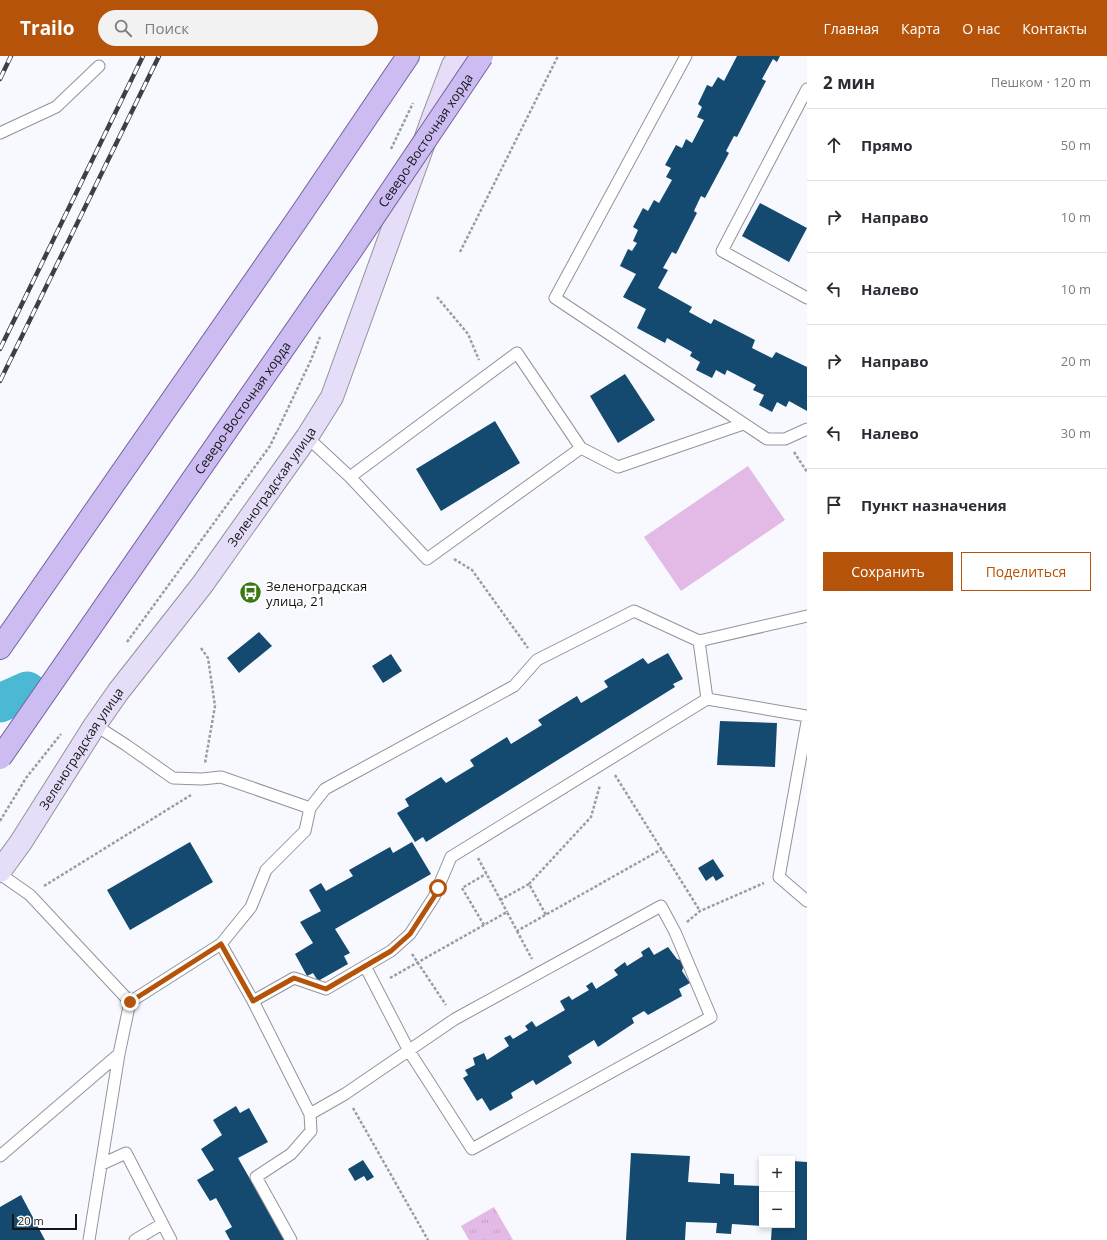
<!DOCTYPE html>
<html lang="ru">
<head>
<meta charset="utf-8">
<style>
	:root { --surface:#fff; --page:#f2f2f3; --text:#2b2b33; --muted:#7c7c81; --line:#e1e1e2; --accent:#b45309 }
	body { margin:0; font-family:"Open Sans",sans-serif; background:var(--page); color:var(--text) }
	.controls { position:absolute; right:12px; bottom:12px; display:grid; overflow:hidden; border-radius:0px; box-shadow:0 2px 6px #0003 }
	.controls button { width:36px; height:36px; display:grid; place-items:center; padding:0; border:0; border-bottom:1px solid var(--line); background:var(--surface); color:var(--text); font:20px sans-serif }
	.scale { position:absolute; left:12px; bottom:10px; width:65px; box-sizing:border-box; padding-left:4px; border:2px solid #141518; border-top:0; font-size:11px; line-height:14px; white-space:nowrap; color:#141518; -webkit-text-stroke:3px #fff; paint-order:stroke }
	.stop { position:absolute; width:12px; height:12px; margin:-9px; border:3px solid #b45309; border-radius:50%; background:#fff }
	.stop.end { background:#b45309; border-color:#fff; box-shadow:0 1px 4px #0008 }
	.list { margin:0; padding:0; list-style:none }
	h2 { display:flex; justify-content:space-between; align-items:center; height:52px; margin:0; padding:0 16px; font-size:17px }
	h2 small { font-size:13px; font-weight:400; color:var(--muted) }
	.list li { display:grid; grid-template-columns:26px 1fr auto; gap:12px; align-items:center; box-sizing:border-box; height:72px; padding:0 16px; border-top:1px solid var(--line) }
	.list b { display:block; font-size:15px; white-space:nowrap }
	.list em { font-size:13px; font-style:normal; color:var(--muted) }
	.actions { display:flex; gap:8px; padding:12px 16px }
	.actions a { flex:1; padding:9px 0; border:1px solid var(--accent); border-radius:0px; text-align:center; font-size:14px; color:var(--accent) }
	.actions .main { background:var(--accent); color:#fff }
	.icon { flex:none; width:22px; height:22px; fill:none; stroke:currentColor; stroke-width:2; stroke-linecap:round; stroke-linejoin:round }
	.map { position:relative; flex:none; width:807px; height:1184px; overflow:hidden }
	header { display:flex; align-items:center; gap:24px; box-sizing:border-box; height:56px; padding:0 20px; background:var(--accent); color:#fff }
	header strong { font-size:19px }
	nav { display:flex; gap:22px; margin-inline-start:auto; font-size:14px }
	.search { width:280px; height:36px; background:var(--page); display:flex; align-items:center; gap:10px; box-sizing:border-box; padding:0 14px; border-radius:22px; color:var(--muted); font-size:15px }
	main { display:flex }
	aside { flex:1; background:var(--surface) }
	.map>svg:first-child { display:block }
	.park { fill:url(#park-tufts) }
	.pitch { fill:#e3b9e6 }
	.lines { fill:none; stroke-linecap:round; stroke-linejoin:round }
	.river { stroke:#4bb9d3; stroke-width:39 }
	.building { fill:#144a70 }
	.lane-casing { stroke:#92949b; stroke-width:13 }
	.secondary-casing { stroke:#92949b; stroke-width:24 }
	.primary-casing { stroke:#76649f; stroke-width:24 }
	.path { stroke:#9b9da1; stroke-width:2.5; stroke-dasharray:3 2; stroke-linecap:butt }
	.lane { stroke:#fff; stroke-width:11 }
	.secondary { stroke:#e6ddf8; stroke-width:22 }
	.primary { stroke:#ccbcf1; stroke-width:22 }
	.rail-casing { stroke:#3d3f42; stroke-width:4.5 }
	.rail { stroke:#fff; stroke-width:3; stroke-dasharray:9; stroke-linecap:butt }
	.primary-bridge-casing { stroke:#76649f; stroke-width:24; stroke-linecap:butt }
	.primary-bridge { stroke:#ccbcf1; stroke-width:22 }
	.route { stroke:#b45309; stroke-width:5 }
	.labels { text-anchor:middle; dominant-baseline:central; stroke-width:4; stroke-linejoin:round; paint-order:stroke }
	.street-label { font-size:13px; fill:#141518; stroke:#fff }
	.poi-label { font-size:13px; fill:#141518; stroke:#fff; text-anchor:start }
</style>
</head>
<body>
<header>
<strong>Trailo</strong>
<div class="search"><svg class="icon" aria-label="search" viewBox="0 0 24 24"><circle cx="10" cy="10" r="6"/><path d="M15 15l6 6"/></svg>Поиск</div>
<nav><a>Главная</a><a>Карта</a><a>О нас</a><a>Контакты</a></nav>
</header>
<main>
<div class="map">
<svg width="807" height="1184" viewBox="0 0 807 1184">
	<defs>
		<pattern id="park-tufts" width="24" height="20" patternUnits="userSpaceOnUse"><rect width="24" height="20" fill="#e3b9e6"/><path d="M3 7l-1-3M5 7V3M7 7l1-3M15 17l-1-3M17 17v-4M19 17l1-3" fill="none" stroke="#c29ec5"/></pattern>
	</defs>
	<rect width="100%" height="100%" fill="#f7f9ff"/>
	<path class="park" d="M 494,1151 L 513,1184 L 469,1184 L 461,1170 Z"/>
	<path class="pitch" d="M 748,410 L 785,464 L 681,535 L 644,481 Z"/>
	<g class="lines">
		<path class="river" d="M 0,647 L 27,635"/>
	</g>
	<path class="building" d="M 737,0 L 780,0 L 777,6 L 773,3 L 762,23 L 766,25 L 737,81 L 734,80 L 726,95 L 729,97 L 705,142 L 701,140 L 694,155 L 697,157 L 676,198 L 672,196 L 663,212 L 668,214 L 658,232 L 692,251 L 689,256 L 711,268 L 714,263 L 755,284 L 752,292 L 772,302 L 776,296 L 807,311 L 807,355 L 789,345 L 786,351 L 777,346 L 772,356 L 759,349 L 764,339 L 753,334 L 756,329 L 727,314 L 725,319 L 716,314 L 712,322 L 696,314 L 700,306 L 690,300 L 692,296 L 667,282 L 665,287 L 637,272 L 646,253 L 623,241 L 636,218 L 620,210 L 628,193 L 632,195 L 637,187 L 633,185 L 638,174 L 633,171 L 643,152 L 648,155 L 654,144 L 659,147 L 672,124 L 666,121 L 671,112 L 665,109 L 676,89 L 682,92 L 686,83 L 692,87 L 704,64 L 697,61 L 702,51 L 698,48 L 707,29 L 712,31 L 718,21 L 724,25 Z
		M 760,147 L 807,172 L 789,206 L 742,180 Z
		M 625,318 L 655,364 L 618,387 L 590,340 Z
		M 495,365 L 520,407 L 441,455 L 416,413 Z
		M 259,576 L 272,590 L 239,617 L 227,602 Z
		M 668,597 L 683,623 L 673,628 L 675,631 L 426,786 L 423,781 L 415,786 L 397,757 L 409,750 L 405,743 L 441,721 L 446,727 L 474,710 L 470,704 L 507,681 L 511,688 L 542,669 L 538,664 L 577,640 L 581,647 L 608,631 L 604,625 L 643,602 L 648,608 Z
		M 391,598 L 402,615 L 383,627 L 372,610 Z
		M 720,665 L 777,667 L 775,711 L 717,709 Z
		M 190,786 L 213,826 L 130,874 L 107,834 Z
		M 412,786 L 431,818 L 335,873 L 350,897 L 344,900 L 348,908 L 318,925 L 313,917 L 307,920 L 295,898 L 313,887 L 300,866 L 321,855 L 309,834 L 321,827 L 326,835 L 353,820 L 349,814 L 390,791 L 393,797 Z
		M 713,803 L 724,820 L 716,825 L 713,820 L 706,825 L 698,812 Z
		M 649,891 L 654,899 L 668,891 L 677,903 L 685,906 L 682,915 L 690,927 L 679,933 L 682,940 L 648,959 L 644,955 L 632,962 L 634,967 L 598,991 L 594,984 L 568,1000 L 572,1007 L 536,1029 L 533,1024 L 511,1037 L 513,1042 L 490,1055 L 482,1042 L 477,1045 L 463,1022 L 468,1019 L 465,1014 L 475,1009 L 473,1002 L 484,997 L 487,1004 L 509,990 L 504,982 L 510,979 L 513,983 L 528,974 L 525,970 L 532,965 L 536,971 L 565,954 L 560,945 L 569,940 L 572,944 L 589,934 L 586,930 L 592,926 L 596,933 L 618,919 L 614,914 L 625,906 L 627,910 L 643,900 L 641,896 Z
		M 236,1050 L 240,1057 L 249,1052 L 268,1086 L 238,1102 L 285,1184 L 230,1184 L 225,1175 L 232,1171 L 216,1142 L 210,1145 L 197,1124 L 214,1114 L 201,1093 L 222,1079 L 213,1064 Z
		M 631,1097 L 690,1100 L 688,1126 L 720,1128 L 720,1117 L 734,1118 L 734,1129 L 762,1130 L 762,1170 L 732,1168 L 731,1178 L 716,1177 L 717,1167 L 686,1166 L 685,1184 L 626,1184 Z
		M 363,1104 L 374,1121 L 367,1125 L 364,1120 L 355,1125 L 348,1113 Z
		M 792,1105 L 807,1106 L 807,1184 L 771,1184 L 772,1169 L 792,1169 Z
		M 21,1139 L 45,1184 L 0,1184 L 0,1151 Z"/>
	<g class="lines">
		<defs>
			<path id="lane" d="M 686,0 L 555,242 L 767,383 L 785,383 L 807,373
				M 807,33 L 722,195 L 807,242
				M 0,77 L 56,51 L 99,10
				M 307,381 L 350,421 L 517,297 L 581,392 L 618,411 L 743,368
				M 350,421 L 427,503 L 581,392
				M 699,585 L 707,643 L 807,660
				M 807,666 L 779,821 L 807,845
				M 95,669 L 126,689 L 173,722 L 202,723 L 221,721 L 310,752
				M 0,818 L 30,839 L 130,946
				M 221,888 L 253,945 L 310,1058
				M 253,945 L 294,922 L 326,933 L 391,895 L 410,878 L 434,841 L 451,801 L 707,643
				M 0,1100 L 119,998
				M 102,1108 L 126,1097 L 171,1184
				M 89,1184 L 119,998 L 130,946 L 221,888 L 251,851 L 266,814 L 305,775 L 310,752 L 325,733 L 514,630 L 537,604 L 634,555 L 699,585 L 807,560
				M 135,1184 L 162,1168
				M 291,1184 L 256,1121 L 291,1098 L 311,1075 L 310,1058 L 345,1038 L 455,963 L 661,850 L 675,876 L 711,961 L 472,1093 L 409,995 L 365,910"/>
			<g id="secondary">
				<path id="s1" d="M 0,815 L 21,786 L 95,669 L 118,636 L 202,529 L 307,381 L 332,341 L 434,59 L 453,9 L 459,0"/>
			</g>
			<path id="primary" d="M 0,592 L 299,161 L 408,0"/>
		</defs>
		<use href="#lane" class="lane-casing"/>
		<use href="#secondary" class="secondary-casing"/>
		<use href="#primary" class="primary-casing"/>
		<path class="path" d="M 391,93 L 413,47
			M 460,196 L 558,0
			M 437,241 L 468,278 L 479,304
			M 794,396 L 807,416
			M 454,503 L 472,514 L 528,592
			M 127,586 L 270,390 L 311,304 L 320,281
			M 201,592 L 208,602 L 215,650 L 205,707
			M 615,719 L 700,855
			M 0,765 L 26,722 L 61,678
			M 478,802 L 507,856
			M 529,828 L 591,761 L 600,729
			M 44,830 L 191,739
			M 500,844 L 529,828 L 546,859
			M 687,866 L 700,855 L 764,827
			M 484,869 L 462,832 L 486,818
			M 517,875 L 532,903
			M 412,898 L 446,949
			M 390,922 L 507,856 L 517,875 L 662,793
			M 353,1052 L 428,1184"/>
		<use href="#lane" class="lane"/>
		<use href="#secondary" class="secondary"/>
		<use href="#primary" class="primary"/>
		<defs>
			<path id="rail" d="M 0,23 L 11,0
				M 0,293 L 143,0
				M 0,325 L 159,0"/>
		</defs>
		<use href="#rail" class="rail-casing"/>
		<use href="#rail" class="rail"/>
		<defs>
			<g id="primary-bridge">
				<path id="s2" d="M 0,702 L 350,196 L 482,0"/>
			</g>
		</defs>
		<use href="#primary-bridge" class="primary-bridge-casing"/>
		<use href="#primary-bridge" class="primary-bridge"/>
	</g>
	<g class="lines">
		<path class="route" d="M 130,946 L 221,888 L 253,945 L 294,922 L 326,933 L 391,895 L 410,878 L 434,841 L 438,832"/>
	</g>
	<defs>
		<symbol id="bus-disc" viewBox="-11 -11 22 22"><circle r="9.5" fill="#3b7812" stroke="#fff"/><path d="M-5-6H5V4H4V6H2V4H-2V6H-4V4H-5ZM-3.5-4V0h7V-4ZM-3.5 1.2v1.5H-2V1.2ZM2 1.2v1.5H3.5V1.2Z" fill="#fff"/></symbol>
	</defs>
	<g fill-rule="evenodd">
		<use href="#bus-disc" x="238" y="524" width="25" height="25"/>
	</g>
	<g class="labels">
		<g class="street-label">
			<text stroke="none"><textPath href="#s2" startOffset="750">Северо-Восточная хорда</textPath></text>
			<text stroke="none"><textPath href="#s2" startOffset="426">Северо-Восточная хорда</textPath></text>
			<text stroke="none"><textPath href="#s1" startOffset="471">Зеленоградская улица</textPath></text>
			<text stroke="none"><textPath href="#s1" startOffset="147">Зеленоградская улица</textPath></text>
		</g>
		<g class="poi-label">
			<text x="266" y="530">Зеленоградская<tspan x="266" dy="15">улица, 21</tspan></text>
		</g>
	</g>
</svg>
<div class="controls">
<button>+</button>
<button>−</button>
</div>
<div class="scale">20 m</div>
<div class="stop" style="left:438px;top:832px"></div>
<div class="stop end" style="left:130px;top:946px"></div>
</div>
<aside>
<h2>2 мин<small>Пешком · 120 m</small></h2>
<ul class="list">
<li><svg class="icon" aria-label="ahead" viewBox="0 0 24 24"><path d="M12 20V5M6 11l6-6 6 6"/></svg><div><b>Прямо</b></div><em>50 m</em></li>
<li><svg class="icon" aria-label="right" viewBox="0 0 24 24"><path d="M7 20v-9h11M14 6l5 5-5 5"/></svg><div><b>Направо</b></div><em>10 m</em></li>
<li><svg class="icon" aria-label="left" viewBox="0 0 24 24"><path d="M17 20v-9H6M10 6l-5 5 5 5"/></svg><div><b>Налево</b></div><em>10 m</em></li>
<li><svg class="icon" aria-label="right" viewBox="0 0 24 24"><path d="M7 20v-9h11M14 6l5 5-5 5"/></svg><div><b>Направо</b></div><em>20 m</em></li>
<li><svg class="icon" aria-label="left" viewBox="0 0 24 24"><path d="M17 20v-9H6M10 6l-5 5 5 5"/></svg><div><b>Налево</b></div><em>30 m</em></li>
<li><svg class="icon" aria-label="arrive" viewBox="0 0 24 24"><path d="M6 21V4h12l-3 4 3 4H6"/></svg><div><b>Пункт назначения</b></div></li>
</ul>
<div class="actions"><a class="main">Сохранить</a><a>Поделиться</a></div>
</aside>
</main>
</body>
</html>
